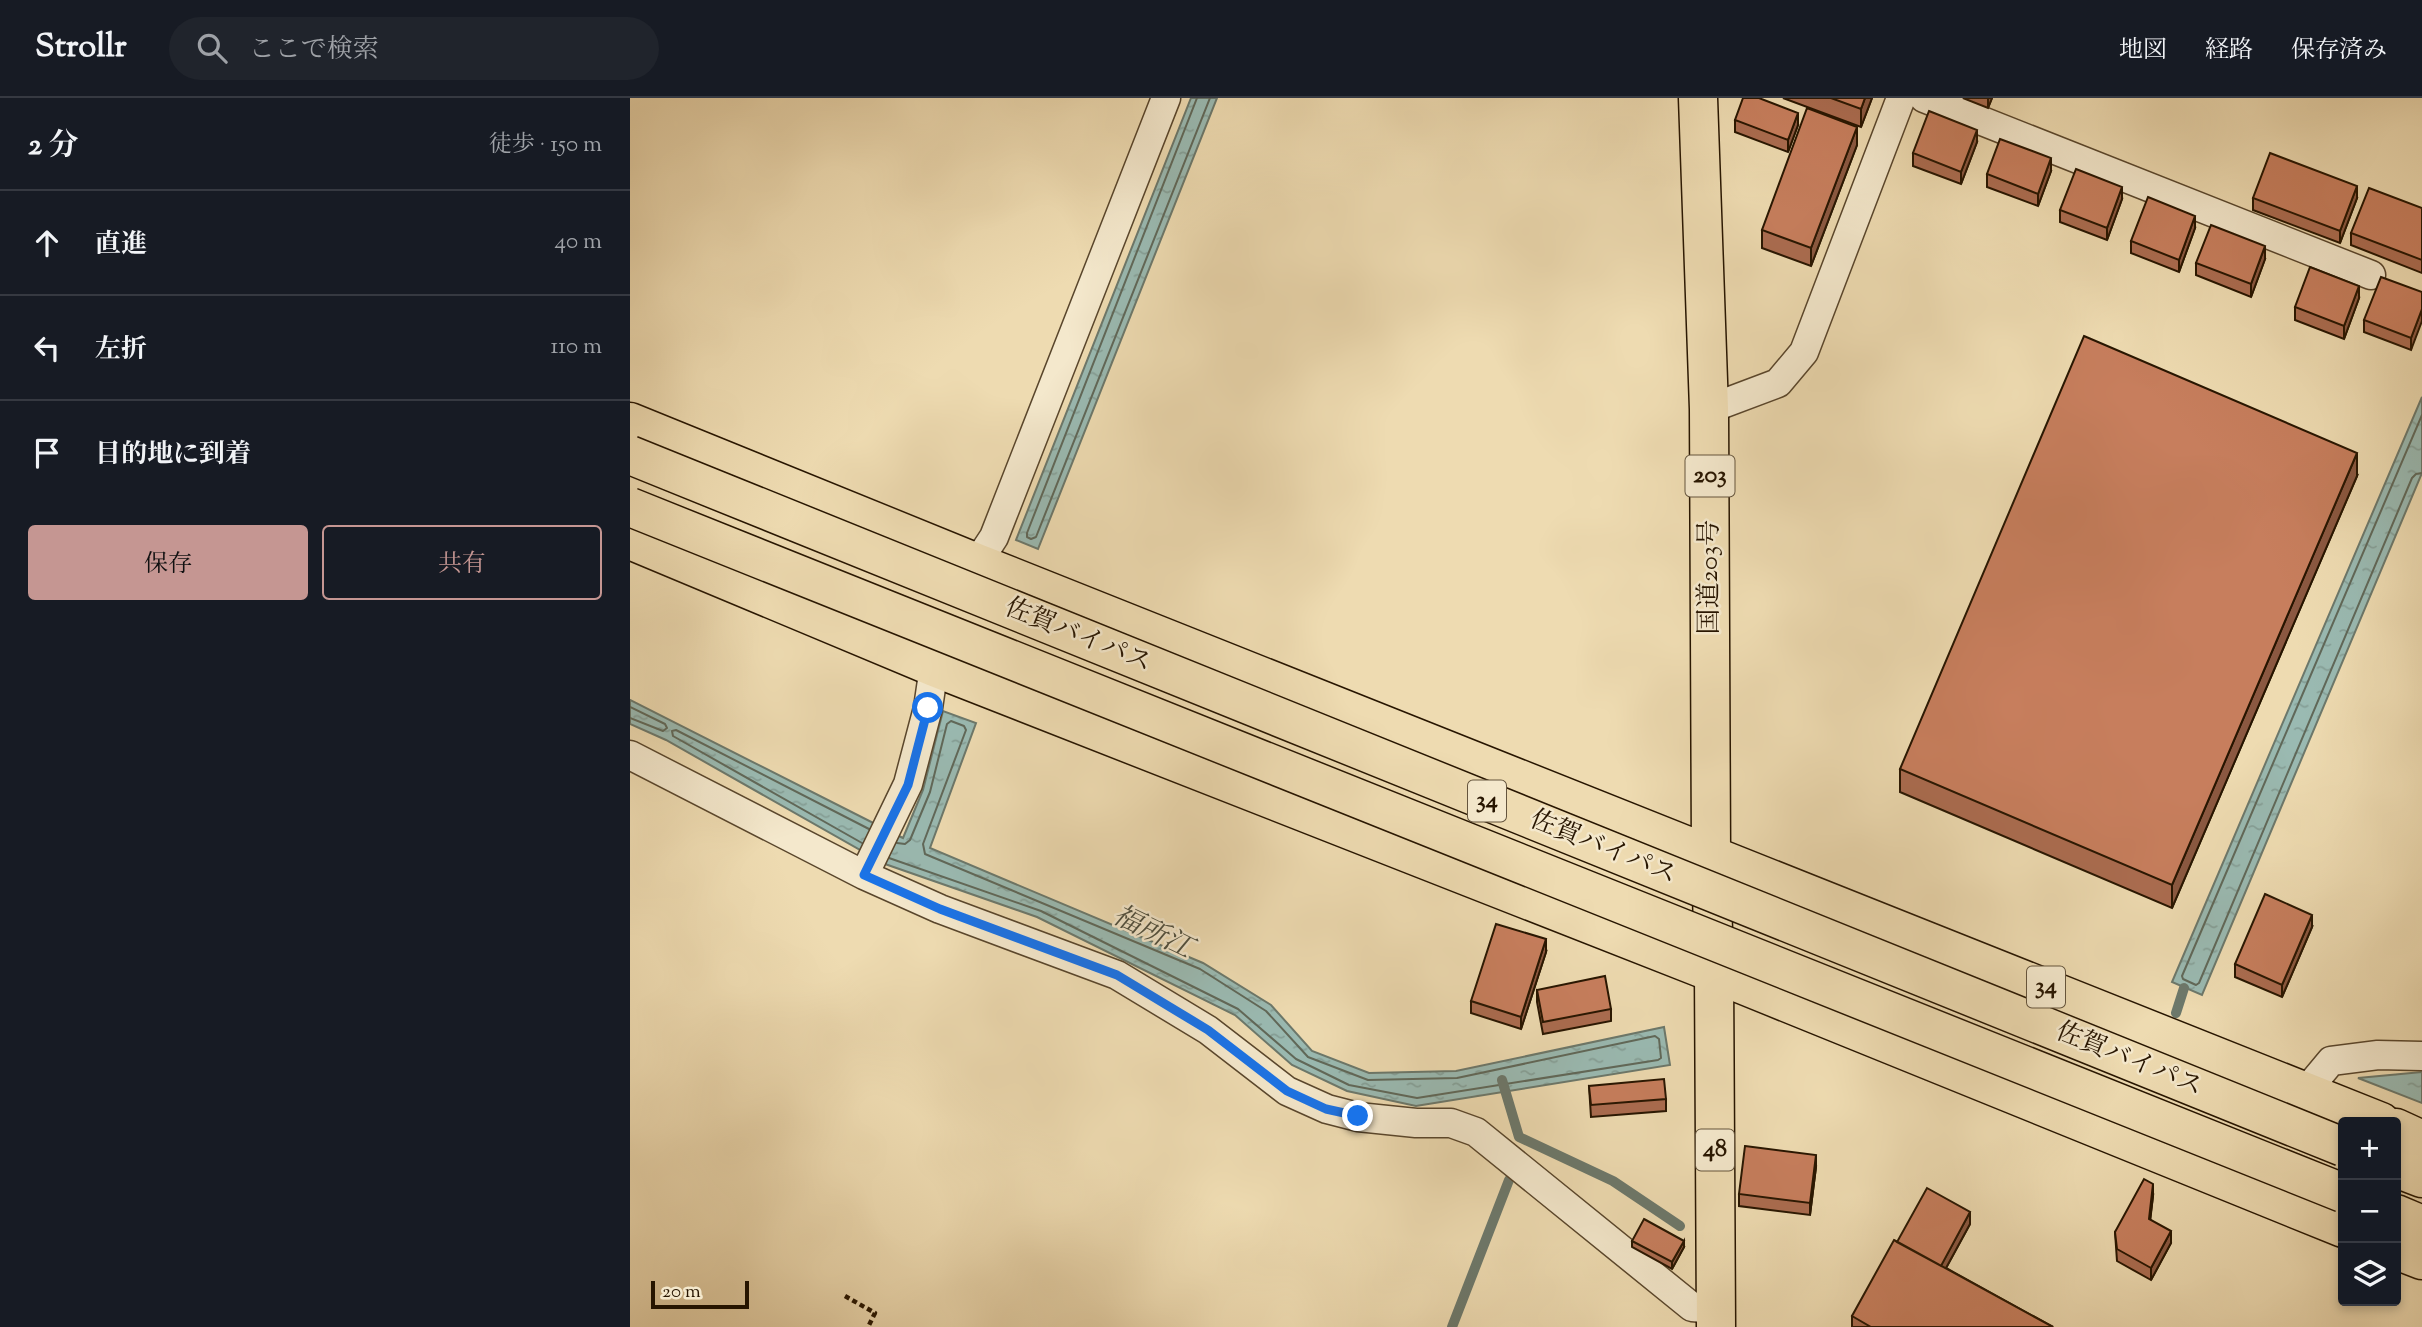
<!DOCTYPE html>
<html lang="ja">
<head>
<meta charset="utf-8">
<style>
	:root { --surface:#171b24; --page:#20242c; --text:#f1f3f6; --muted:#9ea1a6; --line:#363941; --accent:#c59692 }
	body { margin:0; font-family:"Sorts Mill Goudy","Noto Serif JP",serif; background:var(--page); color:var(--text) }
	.controls { position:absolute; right:21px; bottom:21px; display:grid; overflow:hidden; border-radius:7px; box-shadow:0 4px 10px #0003 }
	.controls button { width:63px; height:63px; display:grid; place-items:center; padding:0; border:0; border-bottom:2px solid var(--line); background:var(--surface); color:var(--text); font:35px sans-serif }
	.scale { position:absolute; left:21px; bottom:18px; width:98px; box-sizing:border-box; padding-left:7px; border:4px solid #271500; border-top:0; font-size:19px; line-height:24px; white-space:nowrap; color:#271500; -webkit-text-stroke:5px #f4e8cc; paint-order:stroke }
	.stop { position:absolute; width:21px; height:21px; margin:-16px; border:5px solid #1a73e8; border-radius:50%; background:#fff }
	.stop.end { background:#1a73e8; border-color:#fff; box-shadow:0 2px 7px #0008 }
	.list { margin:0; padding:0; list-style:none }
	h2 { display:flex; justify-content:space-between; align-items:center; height:91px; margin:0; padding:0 28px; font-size:30px }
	h2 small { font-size:23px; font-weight:400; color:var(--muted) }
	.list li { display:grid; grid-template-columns:46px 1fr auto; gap:21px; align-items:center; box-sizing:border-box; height:105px; padding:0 28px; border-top:2px solid var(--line) }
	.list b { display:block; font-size:26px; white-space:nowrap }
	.list em { font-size:23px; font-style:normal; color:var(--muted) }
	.actions { display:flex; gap:14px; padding:21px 28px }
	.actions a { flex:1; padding:16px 0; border:2px solid var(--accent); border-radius:7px; text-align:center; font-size:24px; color:var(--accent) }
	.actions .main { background:var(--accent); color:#111 }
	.icon { flex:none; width:38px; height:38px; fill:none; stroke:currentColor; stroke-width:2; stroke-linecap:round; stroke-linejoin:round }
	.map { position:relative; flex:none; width:1792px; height:1229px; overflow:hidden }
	header { display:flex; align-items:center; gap:42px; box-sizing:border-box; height:98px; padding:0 35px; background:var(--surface); border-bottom:2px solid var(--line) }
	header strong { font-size:33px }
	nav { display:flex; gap:38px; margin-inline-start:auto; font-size:24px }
	.search { width:490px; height:63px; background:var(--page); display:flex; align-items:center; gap:18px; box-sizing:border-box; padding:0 24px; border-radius:38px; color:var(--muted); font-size:26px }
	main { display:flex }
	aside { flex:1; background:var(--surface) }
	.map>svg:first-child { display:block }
	.water { fill:url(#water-ripples); stroke:#6c786b; stroke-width:2 }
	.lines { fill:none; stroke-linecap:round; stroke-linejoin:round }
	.shore { stroke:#606859; stroke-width:2 }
	.stream { stroke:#6c786b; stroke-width:10 }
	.street-casing { stroke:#59462c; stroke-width:31 }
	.primary-casing { stroke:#271500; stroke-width:41 }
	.highway-casing { stroke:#271500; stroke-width:41 }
	.path { stroke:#271500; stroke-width:4.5; stroke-dasharray:5 3.5; stroke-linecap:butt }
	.street { stroke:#f4e8cc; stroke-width:28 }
	.primary { stroke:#eedbb1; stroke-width:38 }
	.highway { stroke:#eedbb1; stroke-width:38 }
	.highway-bridge-casing { stroke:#271500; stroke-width:41; stroke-linecap:butt }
	.highway-bridge { stroke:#eedbb1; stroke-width:38 }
	.wall { fill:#ab6c50; stroke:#271500; stroke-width:2 }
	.shaded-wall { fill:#8b5841; stroke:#271500; stroke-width:2 }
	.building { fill:#c77e5d; stroke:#271500; stroke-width:2 }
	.route { stroke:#1a73e8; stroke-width:9 }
	.labels { text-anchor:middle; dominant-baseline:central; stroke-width:5; stroke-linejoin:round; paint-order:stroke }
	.shield { fill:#f4e8cc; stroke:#64543d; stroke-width:2 }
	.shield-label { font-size:24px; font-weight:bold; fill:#271500 }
	.street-label { font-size:26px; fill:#271500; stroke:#f4e8cc }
	.water-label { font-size:28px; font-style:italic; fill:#4f4f3e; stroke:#f4e8cc }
</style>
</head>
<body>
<header>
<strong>Strollr</strong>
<div class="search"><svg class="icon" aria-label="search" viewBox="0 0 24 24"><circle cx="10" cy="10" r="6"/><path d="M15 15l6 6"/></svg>ここで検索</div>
<nav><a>地図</a><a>経路</a><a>保存済み</a></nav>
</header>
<main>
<aside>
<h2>2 分<small>徒歩 · 150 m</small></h2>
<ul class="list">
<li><svg class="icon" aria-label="ahead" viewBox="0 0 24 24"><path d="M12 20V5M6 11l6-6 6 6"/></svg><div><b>直進</b></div><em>40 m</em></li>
<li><svg class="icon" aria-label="left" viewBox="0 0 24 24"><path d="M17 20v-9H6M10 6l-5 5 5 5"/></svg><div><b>左折</b></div><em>110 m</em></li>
<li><svg class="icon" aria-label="arrive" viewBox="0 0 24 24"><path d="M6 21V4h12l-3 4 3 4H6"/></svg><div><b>目的地に到着</b></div></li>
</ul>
<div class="actions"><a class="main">保存</a><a>共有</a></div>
</aside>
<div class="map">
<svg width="1792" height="1229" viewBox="0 0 1792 1229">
	<defs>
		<pattern id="water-ripples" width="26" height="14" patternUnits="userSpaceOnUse" patternTransform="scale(1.75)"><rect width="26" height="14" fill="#9abab2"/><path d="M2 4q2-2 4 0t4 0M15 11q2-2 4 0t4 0" fill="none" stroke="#859f97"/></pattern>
	</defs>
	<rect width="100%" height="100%" fill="#eedbb1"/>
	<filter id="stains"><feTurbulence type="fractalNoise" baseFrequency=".00286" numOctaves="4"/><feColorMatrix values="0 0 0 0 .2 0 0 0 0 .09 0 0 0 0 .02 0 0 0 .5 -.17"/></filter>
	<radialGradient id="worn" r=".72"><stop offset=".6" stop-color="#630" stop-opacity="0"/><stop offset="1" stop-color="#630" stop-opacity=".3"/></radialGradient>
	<path class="water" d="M 561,0 L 587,0 L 408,451 L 386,442 Z
		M 1792,299 L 1792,375 L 1572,897 L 1542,884 Z
		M 0,602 L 273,740 L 293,692 L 313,613 L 346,625 L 300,750 L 573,865 L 641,907 L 682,953 L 739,975 L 826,973 L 1034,929 L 1040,967 L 786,1008 L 717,993 L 662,967 L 605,917 L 407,819 L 255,766 L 36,642 L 0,626 Z
		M 1792,974 L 1792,1005 L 1728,980 Z"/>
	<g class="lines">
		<path class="shore" d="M 567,0 L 397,435 L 397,439 L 401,441 L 406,439 L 580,0
			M 1792,317 L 1552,878 L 1553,881 L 1566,887 L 1569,885 L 1782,380 L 1786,376 L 1792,375
			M 0,609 L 35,626 L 37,630 L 33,633 L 0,620
			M 232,745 L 43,638 L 42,633 L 46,632 L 239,731
			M 259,760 L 411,813 L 608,911 L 666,961 L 719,987 L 787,1000 L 1028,962 L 1031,960 L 1029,941 L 1025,938 L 827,980 L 738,982 L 678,959 L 636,913 L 570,871 L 295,756 L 293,746 L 336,632 L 334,628 L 321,623 L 317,626 L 300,694 L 280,742 L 275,746 L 267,745"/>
		<path class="stream" d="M 1546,915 L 1554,890
			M 872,982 L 889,1039 L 983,1083 L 1050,1128
			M 822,1229 L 879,1082"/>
		<defs>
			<path id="street" d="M 1294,0 L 1741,177
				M 1079,311 L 1148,285 L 1174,254 L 1271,0
				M 347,465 L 364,439 L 536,0
				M 0,657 L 234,777 L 310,811 L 487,877 L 578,932 L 657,993 L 697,1011 L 728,1019 L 786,1025 L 821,1025 L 846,1034 L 1062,1209 L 1086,1211
				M 234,777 L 278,686 L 298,610 L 304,569
				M 1676,993 L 1701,963 L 1748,957 L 1792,958"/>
			<path id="primary" d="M 1084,875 L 1086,1229"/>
			<path id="highway" d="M 1068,0 L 1079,311 L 1081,756 L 1084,873
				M 0,324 L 347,465 L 1751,1024
				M 0,442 L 304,569 L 1084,875 L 1713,1130
				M 1766,1030 L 1792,1042
				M 1766,1070 L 1792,1080
				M 1766,1116 L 1792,1127
				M 1766,1152 L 1792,1162"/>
		</defs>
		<use href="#street" class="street-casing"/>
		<use href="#primary" class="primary-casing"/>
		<use href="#highway" class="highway-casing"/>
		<path class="path" d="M 215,1198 L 245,1215 L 238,1229"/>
		<use href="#street" class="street"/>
		<use href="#primary" class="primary"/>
		<use href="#highway" class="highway"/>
		<defs>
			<path id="highway-bridge" d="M 0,357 L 1713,1049
				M 0,409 L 1713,1095"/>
		</defs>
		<use href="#highway-bridge" class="highway-bridge-casing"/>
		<use href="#highway-bridge" class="highway-bridge"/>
	</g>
	<path class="wall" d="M 1153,0 L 1242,0 L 1231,29 Z
		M 1333,0 L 1362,0 L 1358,10 Z
		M 1105,22 L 1168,27 L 1158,54 L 1105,34 Z
		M 1347,44 L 1331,86 L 1283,68 L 1283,55 Z
		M 1227,47 L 1181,168 L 1132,150 L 1132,132 Z
		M 1421,73 L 1408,108 L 1357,89 L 1357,76 Z
		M 1623,100 L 1727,100 L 1710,145 L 1623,112 Z
		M 1492,101 L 1477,142 L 1430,124 L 1430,112 Z
		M 1792,110 L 1792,175 L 1721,147 L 1721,135 Z
		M 1565,130 L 1549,174 L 1501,155 L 1501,143 Z
		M 1635,161 L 1621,199 L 1566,177 L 1566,165 Z
		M 1792,194 L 1781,252 L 1734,234 L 1734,222 Z
		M 1729,200 L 1714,241 L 1665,222 L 1665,209 Z
		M 1727,378 L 1542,810 L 1270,694 L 1270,671 Z
		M 1682,829 L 1652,899 L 1605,879 L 1605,866 Z
		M 916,854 L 891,931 L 841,915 L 841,903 Z
		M 907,892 L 981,911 L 981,923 L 913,936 L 907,904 Z
		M 959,988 L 1036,1001 L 1036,1013 L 961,1019 Z
		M 1186,1069 L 1180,1117 L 1109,1108 L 1109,1096 Z
		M 1523,1098 L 1520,1122 L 1541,1145 L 1521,1182 L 1487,1163 L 1485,1134 Z
		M 1340,1126 L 1316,1170 L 1423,1229 L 1222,1229 L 1222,1218 Z
		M 1002,1143 L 1054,1149 L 1042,1171 L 1002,1149 Z"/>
	<path class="shaded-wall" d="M 1235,0 L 1242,0 L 1231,29 L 1231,11 Z
		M 1358,0 L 1362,0 L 1358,10 Z
		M 1168,15 L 1168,27 L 1158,54 L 1158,42 Z
		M 1227,29 L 1227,47 L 1181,168 L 1181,150 Z
		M 1347,32 L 1347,44 L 1331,86 L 1331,74 Z
		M 1421,60 L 1421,73 L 1408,108 L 1408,96 Z
		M 1727,88 L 1727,100 L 1710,145 L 1710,133 Z
		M 1492,89 L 1492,101 L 1477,142 L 1477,130 Z
		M 1565,118 L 1565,130 L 1549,174 L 1549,162 Z
		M 1635,148 L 1635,161 L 1621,199 L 1621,186 Z
		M 1729,188 L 1729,200 L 1714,241 L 1714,228 Z
		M 1792,211 L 1792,223 L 1781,252 L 1781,240 Z
		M 1727,355 L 1727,378 L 1542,810 L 1542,787 Z
		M 1682,817 L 1682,829 L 1652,899 L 1652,887 Z
		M 916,841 L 916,854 L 891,931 L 891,919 Z
		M 1186,1057 L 1186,1069 L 1180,1117 L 1180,1105 Z
		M 1523,1086 L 1523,1098 L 1519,1133 L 1519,1121 Z
		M 1340,1114 L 1340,1126 L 1310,1181 L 1310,1169 Z
		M 1541,1133 L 1541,1145 L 1521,1182 L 1521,1170 Z
		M 1054,1143 L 1054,1149 L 1042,1171 L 1042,1164 Z"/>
	<path class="building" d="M 1113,0 L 1129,0 L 1168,15 L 1158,42 L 1105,22 Z
		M 1201,0 L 1235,0 L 1231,11 Z
		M 1177,10 L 1227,29 L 1181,150 L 1132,132 Z
		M 1299,13 L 1347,32 L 1331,74 L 1283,55 Z
		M 1370,41 L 1421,60 L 1408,96 L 1357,76 Z
		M 1640,55 L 1727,88 L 1710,133 L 1623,100 Z
		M 1446,71 L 1492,89 L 1477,130 L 1430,112 Z
		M 1739,90 L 1792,110 L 1792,162 L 1721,135 Z
		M 1518,99 L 1565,118 L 1549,162 L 1501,143 Z
		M 1581,127 L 1635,148 L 1621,186 L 1566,165 Z
		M 1680,169 L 1729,188 L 1714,228 L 1665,209 Z
		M 1751,179 L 1792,194 L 1792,211 L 1781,240 L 1734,222 Z
		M 1454,238 L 1727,355 L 1542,787 L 1270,671 Z
		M 1635,796 L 1682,817 L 1652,887 L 1605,866 Z
		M 866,826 L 916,841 L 891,919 L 841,903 Z
		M 975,878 L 981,911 L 913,924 L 907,892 Z
		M 1034,981 L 1036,1001 L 961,1007 L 959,988 Z
		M 1115,1048 L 1186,1057 L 1180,1105 L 1109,1096 Z
		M 1514,1081 L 1523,1086 L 1519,1121 L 1541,1133 L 1521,1170 L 1487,1151 L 1485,1134 Z
		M 1297,1090 L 1340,1114 L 1311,1168 L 1267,1144 Z
		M 1014,1121 L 1054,1143 L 1042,1164 L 1002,1143 Z
		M 1264,1142 L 1423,1229 L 1241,1229 L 1222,1218 Z"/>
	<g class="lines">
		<path class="route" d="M 298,610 L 278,687 L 234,777 L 310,811 L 487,877 L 578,932 L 657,993 L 696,1011 L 728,1018"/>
	</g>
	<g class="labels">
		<g class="shield">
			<rect x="1055.5" y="357.5" width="49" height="41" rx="5"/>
			<rect x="838" y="682.5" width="38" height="41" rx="5"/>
			<rect x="1397" y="868.5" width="38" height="41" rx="5"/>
			<rect x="1066" y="1031.5" width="38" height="41" rx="5"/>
		</g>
		<g class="shield-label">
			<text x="1080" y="378">203</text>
			<text x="857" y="703">34</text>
			<text x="1416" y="889">34</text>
			<text x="1085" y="1052">48</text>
		</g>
		<g class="street-label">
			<text transform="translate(1080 479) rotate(-90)">国道203号</text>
			<text transform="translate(448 538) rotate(22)">佐賀バイパス</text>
			<text transform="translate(973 750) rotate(22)">佐賀バイパス</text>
			<text transform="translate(1499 962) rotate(22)">佐賀バイパス</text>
		</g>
		<g class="water-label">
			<text transform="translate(522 835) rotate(26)">福所江</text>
		</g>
	</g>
	<rect width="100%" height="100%" filter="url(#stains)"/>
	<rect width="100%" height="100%" fill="url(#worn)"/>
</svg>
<div class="controls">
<button>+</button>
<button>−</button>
<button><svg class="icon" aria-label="layers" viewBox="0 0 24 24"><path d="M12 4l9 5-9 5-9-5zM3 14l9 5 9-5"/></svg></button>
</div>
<div class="scale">20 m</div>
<div class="stop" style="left:298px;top:610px"></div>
<div class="stop end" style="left:728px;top:1018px"></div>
</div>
</main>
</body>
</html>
